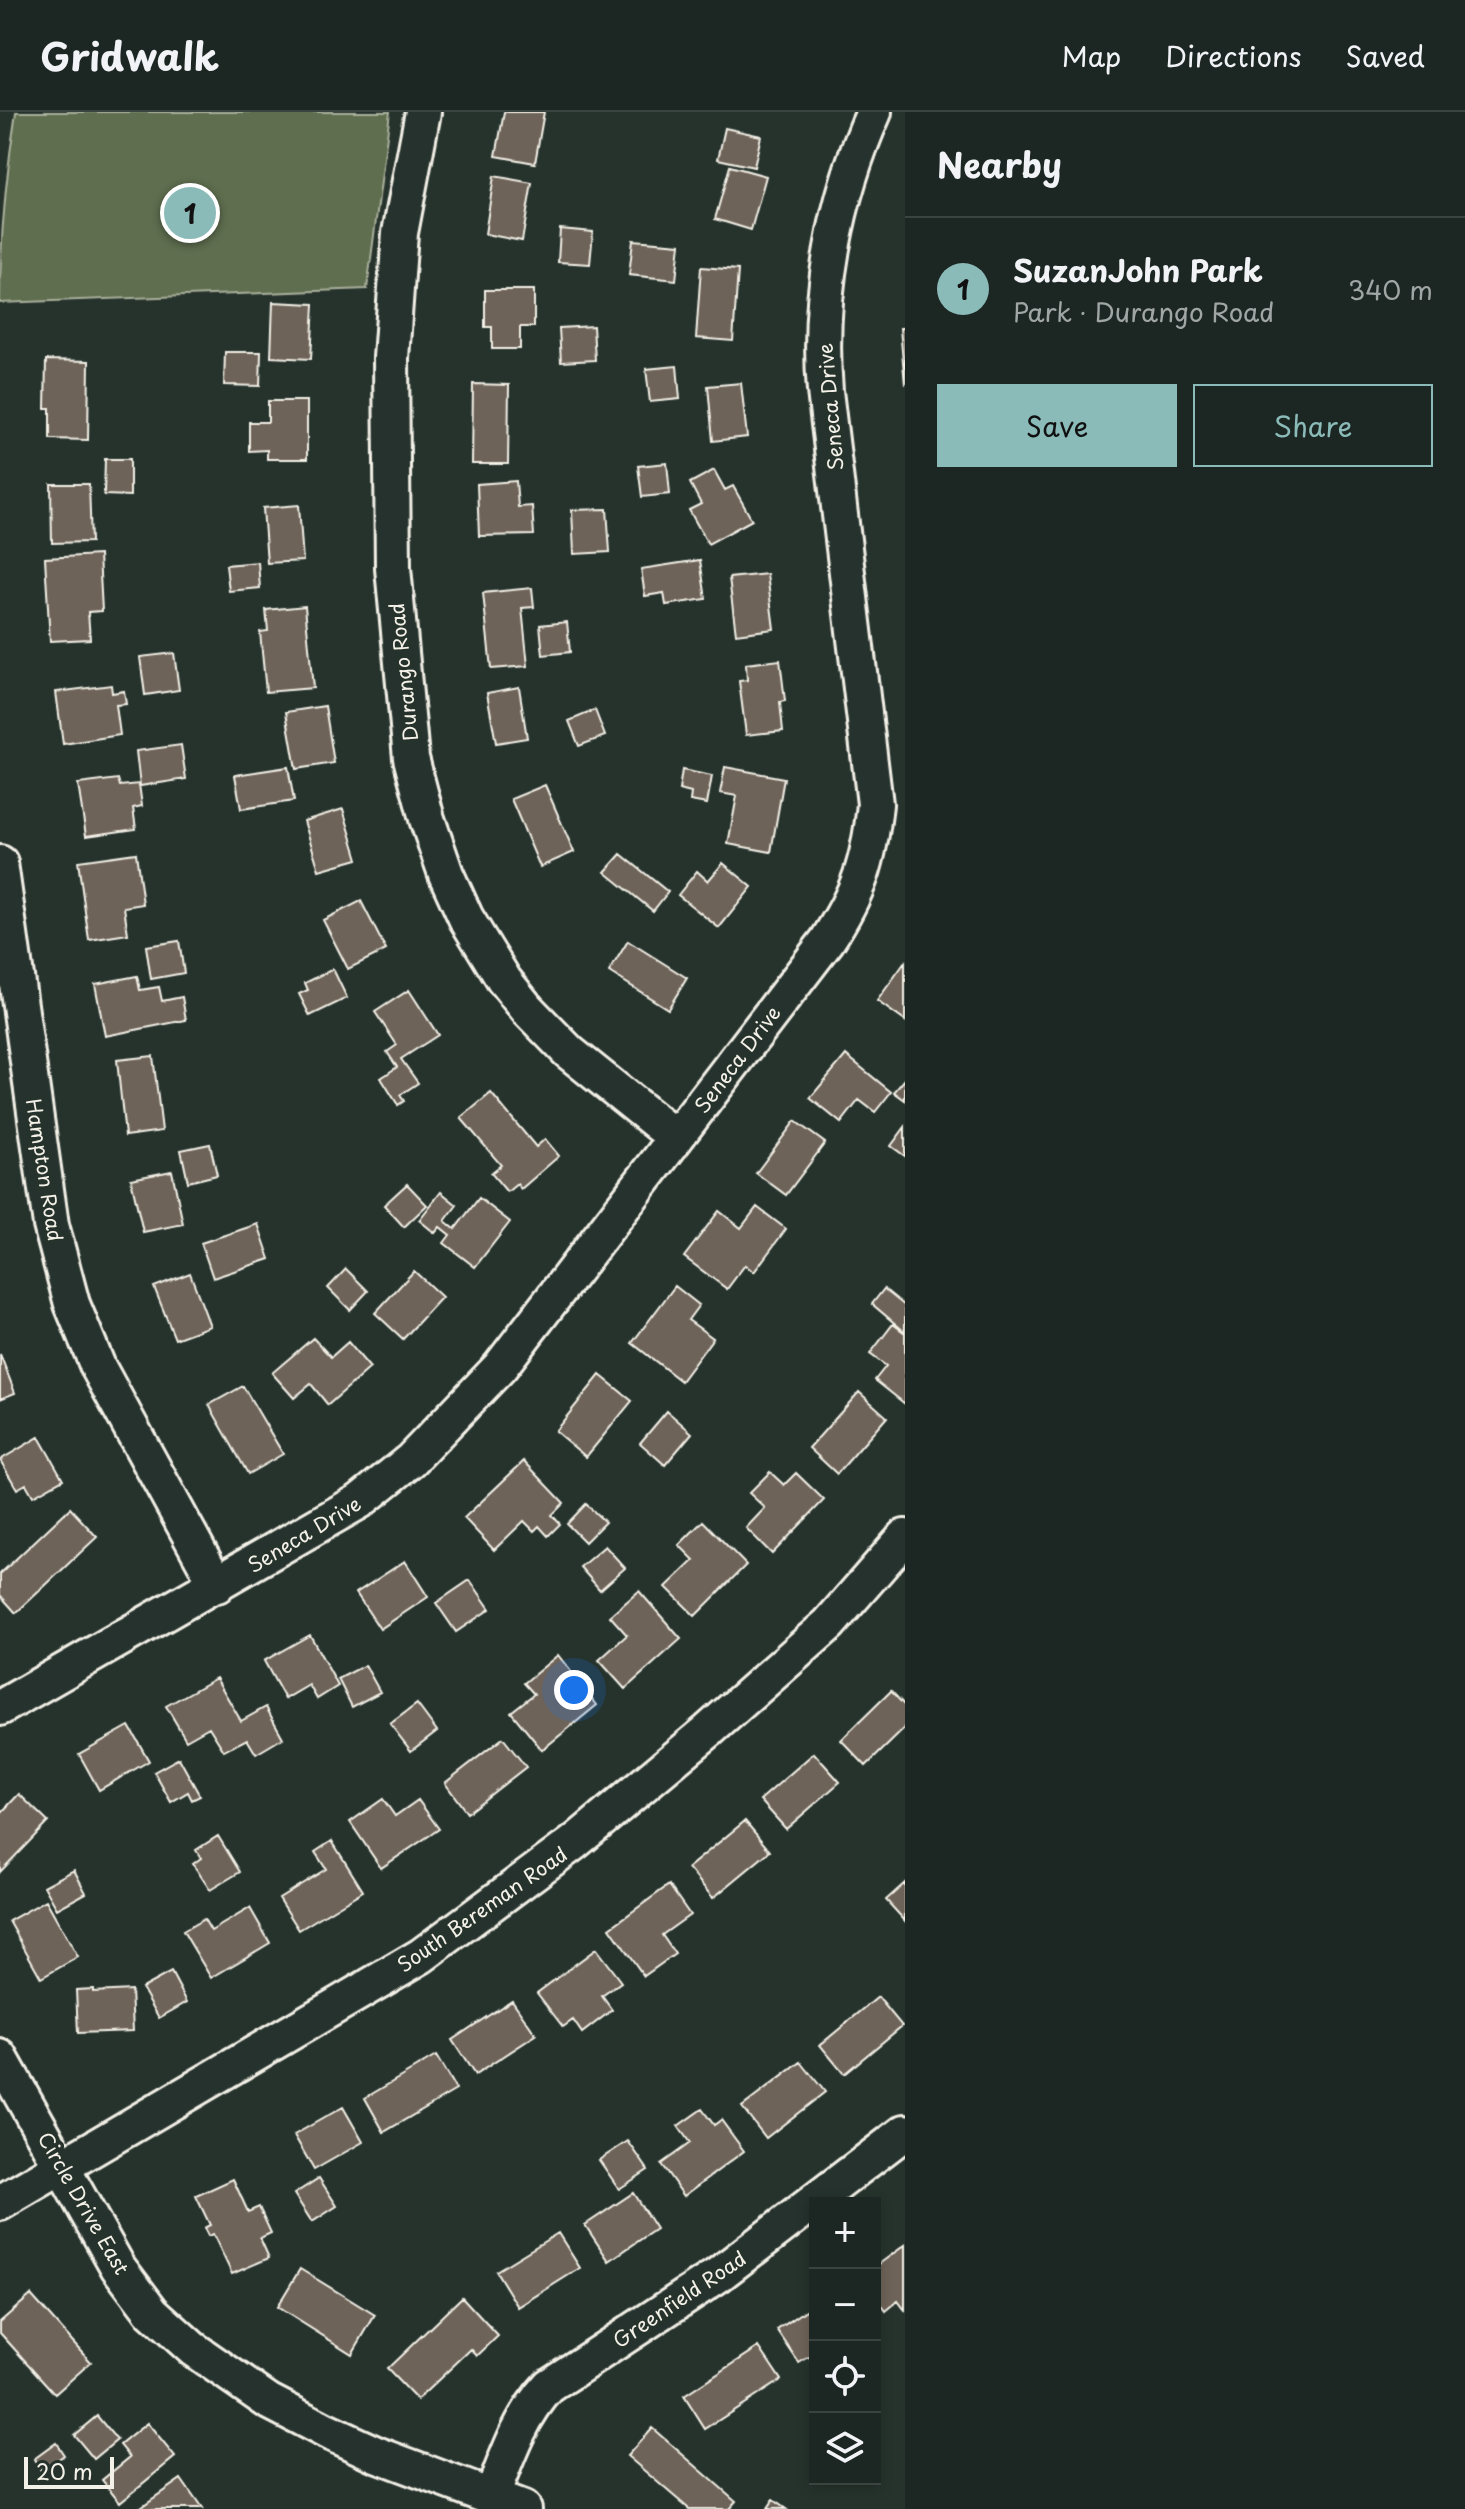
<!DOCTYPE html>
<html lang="en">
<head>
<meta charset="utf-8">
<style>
	:root { --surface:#1c2622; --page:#29322f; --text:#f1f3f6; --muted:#a0a5a5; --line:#3a4340; --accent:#8bbbb9 }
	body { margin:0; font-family:"Playpen Sans",sans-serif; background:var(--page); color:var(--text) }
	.controls { position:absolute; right:24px; bottom:24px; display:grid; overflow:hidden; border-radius:0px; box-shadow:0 4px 12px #0003 }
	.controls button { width:72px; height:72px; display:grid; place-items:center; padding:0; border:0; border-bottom:2px solid var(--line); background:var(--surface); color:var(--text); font:40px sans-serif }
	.scale { position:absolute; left:24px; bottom:20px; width:90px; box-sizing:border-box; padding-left:8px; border:4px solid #f4f1e8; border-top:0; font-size:22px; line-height:28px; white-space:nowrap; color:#f4f1e8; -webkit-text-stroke:6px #26332d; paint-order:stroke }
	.you { position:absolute; left:574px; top:1578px; width:28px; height:28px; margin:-20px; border:6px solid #fff; border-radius:50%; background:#1a73e8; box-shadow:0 0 0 12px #1a73e833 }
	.badge { display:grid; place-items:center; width:52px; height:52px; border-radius:50%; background:var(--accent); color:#111; font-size:26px; font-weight:700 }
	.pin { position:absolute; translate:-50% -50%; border:4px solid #fff; box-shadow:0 2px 8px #0006 }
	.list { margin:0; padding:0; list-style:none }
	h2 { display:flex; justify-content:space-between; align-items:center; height:104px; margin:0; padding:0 32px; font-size:34px }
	h2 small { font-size:26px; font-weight:400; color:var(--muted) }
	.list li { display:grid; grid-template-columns:52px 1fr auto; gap:24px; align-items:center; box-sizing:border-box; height:144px; padding:0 32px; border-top:2px solid var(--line) }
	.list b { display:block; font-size:30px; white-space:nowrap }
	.list p { margin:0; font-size:26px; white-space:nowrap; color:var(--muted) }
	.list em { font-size:26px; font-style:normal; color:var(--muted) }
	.actions { display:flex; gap:16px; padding:24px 32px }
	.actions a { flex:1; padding:18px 0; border:2px solid var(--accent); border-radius:0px; text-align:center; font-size:28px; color:var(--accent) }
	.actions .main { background:var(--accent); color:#111 }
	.icon { flex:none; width:44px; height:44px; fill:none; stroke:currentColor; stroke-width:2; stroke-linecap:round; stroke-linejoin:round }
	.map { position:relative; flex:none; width:905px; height:2397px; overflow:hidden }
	header { display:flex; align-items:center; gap:48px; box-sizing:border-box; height:112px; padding:0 40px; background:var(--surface); border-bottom:2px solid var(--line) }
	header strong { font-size:38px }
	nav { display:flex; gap:44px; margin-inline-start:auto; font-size:28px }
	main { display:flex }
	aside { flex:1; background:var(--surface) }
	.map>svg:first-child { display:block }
	.green { fill:#5f6e50; stroke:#aab09c; stroke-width:2 }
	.building { fill:#6e6359; stroke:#f4f1e8; stroke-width:2 }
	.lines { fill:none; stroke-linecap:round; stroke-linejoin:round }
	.minor-casing { stroke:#f4f1e8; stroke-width:40 }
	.minor { stroke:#26332d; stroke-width:34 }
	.labels { text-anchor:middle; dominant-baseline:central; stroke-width:7; stroke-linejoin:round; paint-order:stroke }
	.street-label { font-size:20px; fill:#f4f1e8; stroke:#26332d }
</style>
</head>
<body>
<header>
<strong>Gridwalk</strong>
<nav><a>Map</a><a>Directions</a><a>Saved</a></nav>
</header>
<main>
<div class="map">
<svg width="905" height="2397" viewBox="0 0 905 2397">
	<rect width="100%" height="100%" fill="#26332d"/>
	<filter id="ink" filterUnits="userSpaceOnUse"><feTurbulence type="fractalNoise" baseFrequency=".0125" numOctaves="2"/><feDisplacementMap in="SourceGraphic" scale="16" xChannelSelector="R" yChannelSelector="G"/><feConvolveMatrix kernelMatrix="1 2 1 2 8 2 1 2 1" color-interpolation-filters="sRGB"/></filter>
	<g filter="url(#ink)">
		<path class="green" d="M 16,0 L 390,0 L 367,177 L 0,191 C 0,127 6,63 16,0 Z"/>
		<path class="building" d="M 504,0 L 544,0 L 535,51 L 496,44 Z
			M 725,16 L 761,24 L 754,55 L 718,47 Z
			M 730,54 L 766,64 L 751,118 L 715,107 Z
			M 494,64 L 532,71 L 522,129 L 485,122 Z
			M 560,117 L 593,120 L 590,152 L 558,150 Z
			M 633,128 L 680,132 L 676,168 L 629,163 Z
			M 701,155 L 738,158 L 733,229 L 696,226 Z
			M 485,178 L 534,178 L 534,215 L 520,215 L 520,237 L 492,237 L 492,215 L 485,215 Z
			M 273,190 L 314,192 L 311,247 L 271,245 Z
			M 593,214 L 595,248 L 561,250 L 559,216 Z
			M 900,216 L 905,216 L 905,273 Z
			M 225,240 L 261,240 L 260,274 L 224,273 Z
			M 46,248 L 89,249 L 88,328 L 50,327 L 50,296 L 45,296 Z
			M 677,254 L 680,287 L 650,290 L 646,257 Z
			M 741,271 L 747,325 L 713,329 L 708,274 Z
			M 473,272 L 509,273 L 508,352 L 472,352 Z
			M 268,289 L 307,289 L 307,347 L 267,347 L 267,338 L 249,339 L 249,310 L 268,310 Z
			M 105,347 L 130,347 L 130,384 L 104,383 Z
			M 667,351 L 670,382 L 642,385 L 638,354 Z
			M 714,358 L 725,378 L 733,374 L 752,408 L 708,432 L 689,398 L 701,392 L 690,371 Z
			M 516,369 L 518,395 L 532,394 L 534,423 L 479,424 L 477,372 Z
			M 51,372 L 89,372 L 91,430 L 52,431 Z
			M 299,393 L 303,449 L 267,451 L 263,396 Z
			M 607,397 L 610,440 L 574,442 L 572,398 Z
			M 99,443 L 102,499 L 88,500 L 90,527 L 50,529 L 45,446 Z
			M 700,448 L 706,487 L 666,493 L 664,481 L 645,484 L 641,457 Z
			M 258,450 L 260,476 L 229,479 L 226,453 Z
			M 767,462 L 774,517 L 736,522 L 729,466 Z
			M 532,476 L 534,495 L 522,496 L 528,554 L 491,557 L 483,481 Z
			M 305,494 L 313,576 L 266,580 L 260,520 L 268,519 L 266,498 Z
			M 567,510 L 570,540 L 543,543 L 540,513 Z
			M 174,541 L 179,578 L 145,583 L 140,545 Z
			M 780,548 L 785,589 L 780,590 L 783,619 L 746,623 L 739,569 L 747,568 L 746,552 Z
			M 111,573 L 112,581 L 124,579 L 126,592 L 116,593 L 120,623 L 63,632 L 56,580 Z
			M 519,575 L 527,626 L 496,631 L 487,581 Z
			M 325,594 L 334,651 L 296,657 L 286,600 Z
			M 595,598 L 605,624 L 579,634 L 569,609 Z
			M 181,633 L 186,667 L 140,674 L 136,639 Z
			M 288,655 L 294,689 L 241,697 L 235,663 Z
			M 725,655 L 784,666 L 771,740 L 728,732 L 737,684 L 720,681 Z
			M 682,658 L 712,664 L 707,692 L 690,689 L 691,681 L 679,678 Z
			M 118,667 L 120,674 L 139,672 L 142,694 L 133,696 L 136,717 L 86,724 L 78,672 Z
			M 545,673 L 574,740 L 540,755 L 511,687 Z
			M 343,697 L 358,747 L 319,758 L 304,709 Z
			M 136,741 L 143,792 L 124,795 L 128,822 L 89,828 L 78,749 Z
			M 621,742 L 668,780 L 653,799 L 605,760 Z
			M 723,751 L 752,775 L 719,816 L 678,783 L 697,759 L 708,769 Z
			M 361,789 L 386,838 L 348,857 L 323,808 Z
			M 179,829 L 184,861 L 151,867 L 146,834 Z
			M 628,829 L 687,866 L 668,897 L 609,860 Z
			M 905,850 L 905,909 L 877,889 Z
			M 333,857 L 347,886 L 310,904 L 299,882 L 308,878 L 305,871 Z
			M 137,864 L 140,878 L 159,875 L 162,889 L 182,885 L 186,908 L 105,924 L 95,872 Z
			M 409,878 L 438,923 L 401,947 L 418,971 L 400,983 L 404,989 L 398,993 L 381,966 L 397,955 L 387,940 L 397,933 L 375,900 Z
			M 846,943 L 891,980 L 875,1000 L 859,988 L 841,1011 L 810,986 Z
			M 153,944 L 162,1019 L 125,1024 L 117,948 Z
			M 905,967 L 905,988 L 894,980 Z
			M 491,981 L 536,1035 L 545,1027 L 559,1044 L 521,1077 L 517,1072 L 507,1080 L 491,1061 L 501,1053 L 461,1006 Z
			M 795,1009 L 825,1031 L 786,1083 L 756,1061 Z
			M 905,1015 L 905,1044 L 891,1034 Z
			M 210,1032 L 217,1063 L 188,1070 L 181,1038 Z
			M 172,1059 L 183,1112 L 143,1120 L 131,1067 Z
			M 407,1072 L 427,1093 L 404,1115 L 384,1093 Z
			M 441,1080 L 457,1093 L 445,1109 L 455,1117 L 479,1086 L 510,1110 L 475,1155 L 444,1131 L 450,1123 L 440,1115 L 435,1121 L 419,1108 Z
			M 757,1095 L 786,1117 L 754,1160 L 745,1153 L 727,1177 L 684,1145 L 719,1099 L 741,1116 Z
			M 258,1112 L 270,1147 L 213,1166 L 201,1131 Z
			M 346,1157 L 368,1179 L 350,1198 L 328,1176 Z
			M 414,1159 L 442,1185 L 403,1227 L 375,1201 Z
			M 190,1161 L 210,1214 L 175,1227 L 154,1175 Z
			M 675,1174 L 699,1193 L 688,1208 L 713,1226 L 681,1269 L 632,1231 Z
			M 884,1177 L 905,1194 L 905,1220 L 872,1192 Z
			M 893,1212 L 905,1221 L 905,1292 L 875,1268 L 886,1254 L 870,1242 Z
			M 313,1226 L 331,1245 L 348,1230 L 370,1256 L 328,1293 L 311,1272 L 294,1286 L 272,1261 Z
			M 0,1242 L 15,1281 L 0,1287 Z
			M 600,1263 L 632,1289 L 586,1345 L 555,1319 Z
			M 243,1274 L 283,1342 L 248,1362 L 209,1293 Z
			M 859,1280 L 887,1305 L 837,1362 L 809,1336 Z
			M 667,1299 L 692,1321 L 665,1353 L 640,1331 Z
			M 39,1325 L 63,1367 L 33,1384 L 26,1372 L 17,1377 L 0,1348 Z
			M 524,1349 L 564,1391 L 552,1403 L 560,1412 L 548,1424 L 539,1414 L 534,1419 L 524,1409 L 494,1438 L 464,1406 Z
			M 770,1360 L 784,1373 L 796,1361 L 824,1388 L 772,1442 L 746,1416 L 765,1396 L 749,1381 Z
			M 586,1392 L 605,1410 L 585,1430 L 567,1412 Z
			M 70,1396 L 97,1425 L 16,1501 L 0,1483 L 0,1462 Z
			M 703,1409 L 746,1453 L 695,1504 L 666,1475 L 694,1448 L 679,1433 Z
			M 605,1434 L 625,1456 L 600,1478 L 580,1455 Z
			M 405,1449 L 428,1485 L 380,1517 L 356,1481 Z
			M 470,1468 L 490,1497 L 456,1520 L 436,1491 Z
			M 639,1479 L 681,1527 L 625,1577 L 599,1548 L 627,1523 L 610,1504 Z
			M 310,1523 L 338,1574 L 317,1587 L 309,1573 L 285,1587 L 264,1549 Z
			M 558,1543 L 597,1593 L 542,1638 L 511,1600 L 534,1582 L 524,1571 Z
			M 365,1553 L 380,1580 L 352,1595 L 338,1567 Z
			M 216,1566 L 241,1609 L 266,1595 L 283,1626 L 256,1642 L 247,1627 L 224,1639 L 209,1615 L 186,1628 L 166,1594 Z
			M 891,1579 L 905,1594 L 905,1616 L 866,1654 L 841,1628 Z
			M 417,1592 L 437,1619 L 411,1639 L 390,1612 Z
			M 129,1614 L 149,1649 L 99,1678 L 79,1642 Z
			M 503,1626 L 526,1655 L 467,1701 L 445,1671 Z
			M 814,1641 L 840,1670 L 786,1717 L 760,1688 Z
			M 179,1646 L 200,1684 L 192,1688 L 188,1680 L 171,1690 L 154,1660 Z
			M 19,1682 L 48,1710 L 0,1760 L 0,1702 Z
			M 383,1687 L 395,1704 L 418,1688 L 439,1717 L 381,1756 L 350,1710 Z
			M 745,1709 L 770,1739 L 713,1786 L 688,1756 Z
			M 218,1724 L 240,1760 L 210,1778 L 193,1752 L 201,1746 L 196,1738 Z
			M 332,1729 L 363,1779 L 299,1818 L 279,1786 L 326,1757 L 315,1740 Z
			M 74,1758 L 86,1781 L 57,1797 L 44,1774 Z
			M 905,1771 L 905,1809 L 886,1788 Z
			M 669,1773 L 690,1803 L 662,1823 L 675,1842 L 644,1864 L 610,1816 Z
			M 46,1788 L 78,1845 L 41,1866 L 9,1809 Z
			M 250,1796 L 270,1831 L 211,1866 L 183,1819 L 204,1807 L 211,1819 Z
			M 596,1837 L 621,1870 L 602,1884 L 612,1898 L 582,1921 L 573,1908 L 563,1915 L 537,1881 Z
			M 171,1860 L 187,1890 L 159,1906 L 142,1876 Z
			M 93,1877 L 93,1880 L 131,1878 L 133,1919 L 78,1921 L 76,1878 Z
			M 878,1885 L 902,1914 L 844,1962 L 820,1933 Z
			M 512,1888 L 536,1923 L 475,1963 L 452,1928 Z
			M 436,1944 L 456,1978 L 384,2020 L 365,1986 Z
			M 801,1950 L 825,1980 L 766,2026 L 742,1995 Z
			M 343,1995 L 363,2030 L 314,2058 L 294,2023 Z
			M 702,1997 L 714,2013 L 721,2008 L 744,2039 L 684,2084 L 661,2052 L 690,2031 L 678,2014 Z
			M 628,2029 L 648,2058 L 619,2077 L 599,2048 Z
			M 319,2066 L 337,2094 L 312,2110 L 294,2082 Z
			M 233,2067 L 248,2100 L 259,2095 L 271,2121 L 260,2126 L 269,2146 L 232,2162 L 213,2122 L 208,2124 L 204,2116 L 210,2113 L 196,2084 Z
			M 633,2081 L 656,2117 L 609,2149 L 585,2113 Z
			M 558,2121 L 580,2156 L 518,2195 L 496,2159 Z
			M 905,2133 L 905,2198 L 898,2189 L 886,2199 L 875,2184 L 875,2155 Z
			M 300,2157 L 375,2203 L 352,2242 L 277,2195 Z
			M 31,2183 L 91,2250 L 55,2282 L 0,2221 L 0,2210 Z
			M 462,2185 L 498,2224 L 477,2244 L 471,2237 L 417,2288 L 387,2257 Z
			M 815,2192 L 815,2254 L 809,2245 L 799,2251 L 777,2218 Z
			M 759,2235 L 781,2268 L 705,2317 L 684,2284 Z
			M 97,2304 L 117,2328 L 94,2347 L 74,2323 Z
			M 147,2311 L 175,2345 L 120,2390 L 102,2368 L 130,2345 L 120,2333 Z
			M 652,2316 L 736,2389 L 729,2397 L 689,2397 L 627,2344 Z
			M 56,2331 L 64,2343 L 42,2360 L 34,2347 Z
			M 181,2367 L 202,2397 L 138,2397 Z
			M 773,2388 L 786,2397 L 767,2397 Z"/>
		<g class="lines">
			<defs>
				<path id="minor" d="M 423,0 L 400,121 L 391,246 L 393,456 L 411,646 L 427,707 L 446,762 L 466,806 L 504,868 L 528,898 L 569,940 L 676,1026
					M 0,751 L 51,1113 L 72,1192 L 98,1255 L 217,1473
					M 0,1596 L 360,1389 L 411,1348 L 500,1255 L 827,829 C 859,780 869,750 875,692 L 825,279 C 817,185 835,87 874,0
					M 0,1945 L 118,2155 L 152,2200 L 193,2237 L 268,2289 L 326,2319 L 376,2342 L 523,2397
					M 0,2091 L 421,1844 L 575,1730 L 708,1619 L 829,1512 L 905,1425
					M 492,2384 C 507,2345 520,2305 549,2274 L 718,2163 L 905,2020"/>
			</defs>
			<use href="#minor" class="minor-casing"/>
			<use href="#minor" class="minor"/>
		</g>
	</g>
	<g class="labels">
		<g class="street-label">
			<text transform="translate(830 295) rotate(-95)">Seneca Drive</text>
			<text transform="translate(403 560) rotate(-96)">Durango Road</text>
			<text transform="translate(737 947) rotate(-53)">Seneca Drive</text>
			<text transform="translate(45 1058) rotate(81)">Hampton Road</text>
			<text transform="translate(304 1422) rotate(-31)">Seneca Drive</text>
			<text transform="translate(482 1797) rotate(-35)">South Bereman Road</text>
			<text transform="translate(84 2091) rotate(60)">Circle Drive East</text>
			<text transform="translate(679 2187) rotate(-34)">Greenfield Road</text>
		</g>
	</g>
</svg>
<div class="controls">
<button>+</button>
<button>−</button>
<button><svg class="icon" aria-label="locate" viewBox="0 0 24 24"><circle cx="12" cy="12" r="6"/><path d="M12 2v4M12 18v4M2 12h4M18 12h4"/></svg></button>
<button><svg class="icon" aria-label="layers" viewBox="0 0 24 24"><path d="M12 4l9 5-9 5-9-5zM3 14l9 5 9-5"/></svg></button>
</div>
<div class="scale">20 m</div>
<div class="you"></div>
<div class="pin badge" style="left:190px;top:101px">1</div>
</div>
<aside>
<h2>Nearby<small></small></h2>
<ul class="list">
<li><span class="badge">1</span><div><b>SuzanJohn Park</b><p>Park · Durango Road</p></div><em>340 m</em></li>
</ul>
<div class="actions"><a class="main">Save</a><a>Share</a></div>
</aside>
</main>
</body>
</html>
